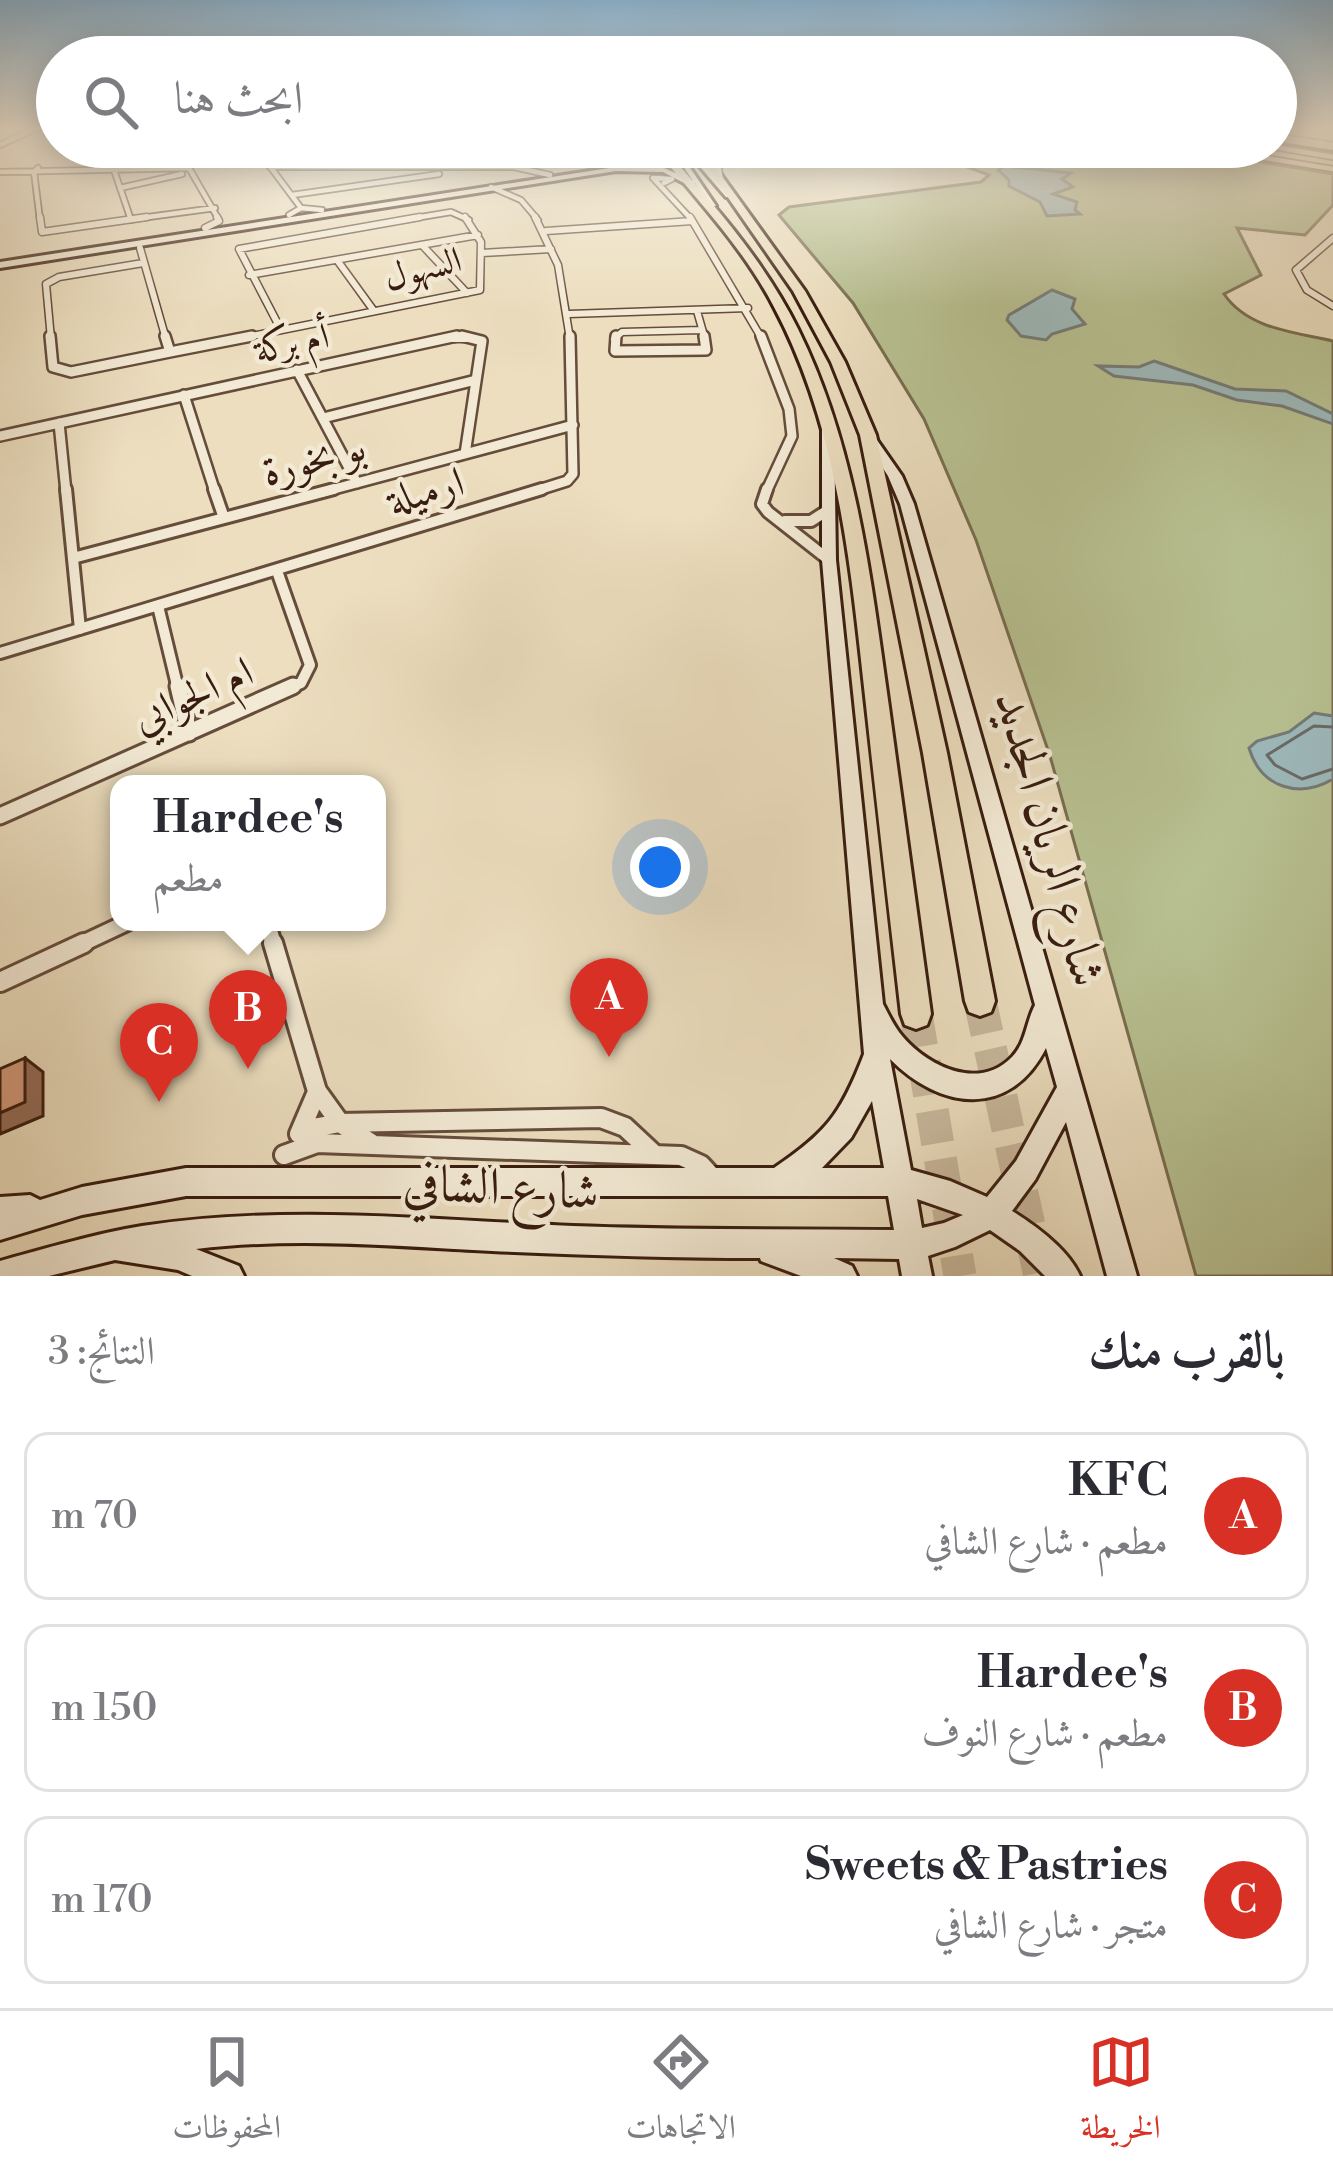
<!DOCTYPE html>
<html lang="ar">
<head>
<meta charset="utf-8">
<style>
	:root { --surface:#fff; --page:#f7f7f7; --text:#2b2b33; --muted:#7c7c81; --line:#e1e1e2; --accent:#d93025 }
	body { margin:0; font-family:"Libre Bodoni",Amiri,serif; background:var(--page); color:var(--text); direction:rtl }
	.you { position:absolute; left:660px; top:867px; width:42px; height:42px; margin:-30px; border:9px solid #fff; border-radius:50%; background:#1a73e8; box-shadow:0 0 0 18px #1a73e833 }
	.badge { display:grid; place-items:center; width:78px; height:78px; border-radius:50%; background:var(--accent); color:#fff; font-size:39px; font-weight:700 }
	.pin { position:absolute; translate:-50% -99px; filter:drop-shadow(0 3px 6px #0008) }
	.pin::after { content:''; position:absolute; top:63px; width:42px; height:36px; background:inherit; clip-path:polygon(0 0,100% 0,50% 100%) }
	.popup { position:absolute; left:110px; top:775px; width:276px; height:156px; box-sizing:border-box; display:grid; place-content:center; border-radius:24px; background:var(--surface); filter:drop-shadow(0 3px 9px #0005); font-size:39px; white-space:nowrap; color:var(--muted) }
	.popup b { font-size:45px; color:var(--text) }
	.popup::after { content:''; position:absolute; left:50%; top:100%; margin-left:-24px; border:24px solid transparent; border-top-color:var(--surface) }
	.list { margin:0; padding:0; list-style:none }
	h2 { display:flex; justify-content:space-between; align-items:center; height:156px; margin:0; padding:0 48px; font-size:51px }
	h2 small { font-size:39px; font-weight:400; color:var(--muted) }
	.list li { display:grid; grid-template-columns:78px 1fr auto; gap:36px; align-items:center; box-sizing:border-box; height:168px; margin:0 24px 24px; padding:0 24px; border:3px solid var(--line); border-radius:24px }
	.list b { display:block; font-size:45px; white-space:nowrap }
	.list p { margin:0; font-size:39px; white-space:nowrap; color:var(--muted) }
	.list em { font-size:39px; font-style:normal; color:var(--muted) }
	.icon { flex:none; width:66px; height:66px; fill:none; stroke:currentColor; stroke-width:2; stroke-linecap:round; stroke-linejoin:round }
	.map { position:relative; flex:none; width:1333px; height:1276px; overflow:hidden; direction:ltr }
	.search { position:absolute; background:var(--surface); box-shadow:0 6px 30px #0003; left:36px; right:36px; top:36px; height:132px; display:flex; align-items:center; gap:30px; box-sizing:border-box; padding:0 42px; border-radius:66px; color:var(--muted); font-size:45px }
	.sheet { height:732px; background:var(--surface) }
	nav { display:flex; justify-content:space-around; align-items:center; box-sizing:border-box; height:168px; border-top:3px solid var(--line); background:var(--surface); font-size:33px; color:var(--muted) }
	nav a { display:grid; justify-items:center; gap:6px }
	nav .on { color:var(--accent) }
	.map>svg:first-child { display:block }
	.green { fill:#b8c192; stroke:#786e50; stroke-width:3 }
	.water { fill:#9dbabc; stroke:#757b77; stroke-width:3 }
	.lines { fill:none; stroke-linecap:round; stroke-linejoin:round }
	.shore { stroke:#6a6b66; stroke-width:3 }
	.highway-tunnel { stroke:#c8b79c; stroke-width:33; stroke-dasharray:33 16; stroke-linecap:butt }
	.street-far5-casing { stroke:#654c3b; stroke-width:8 }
	.street-far4-casing { stroke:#654c3b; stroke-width:9 }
	.street-far3-casing { stroke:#654c3b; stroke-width:14 }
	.street-far2-casing { stroke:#654c3b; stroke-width:16 }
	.street-far1-casing { stroke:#654c3b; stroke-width:21 }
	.street-casing { stroke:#654c3b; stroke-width:24 }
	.secondary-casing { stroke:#381c0f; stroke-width:6 }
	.primary-casing { stroke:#381c0f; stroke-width:6 }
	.highway-casing { stroke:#381c0f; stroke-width:6 }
	.street-far5 { stroke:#f3ead5; stroke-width:4.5 }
	.street-far4 { stroke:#f3ead5; stroke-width:6 }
	.street-far3 { stroke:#f3ead5; stroke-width:9 }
	.street-far2 { stroke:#f3ead5; stroke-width:10 }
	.street-far1 { stroke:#f3ead5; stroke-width:15 }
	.street { stroke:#f3ead5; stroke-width:18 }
	.secondary { fill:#f3ead5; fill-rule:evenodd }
	.primary { fill:#ecdebf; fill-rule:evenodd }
	.highway { fill:#ecdebf; fill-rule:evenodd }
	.shaded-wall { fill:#956c58; stroke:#381c0f; stroke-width:3 }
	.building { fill:#d59a7d; stroke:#381c0f; stroke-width:3 }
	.labels { text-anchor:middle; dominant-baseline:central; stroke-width:9; stroke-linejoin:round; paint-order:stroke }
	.far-street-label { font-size:36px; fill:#381c0f; stroke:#f3ead5 }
	.street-label { font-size:42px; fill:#381c0f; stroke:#f3ead5 }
	.near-street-label { font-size:51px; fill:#381c0f; stroke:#f3ead5 }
</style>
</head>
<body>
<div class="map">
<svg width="1333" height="1276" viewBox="0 0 1333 1276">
	<rect width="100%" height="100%" fill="#ecdebf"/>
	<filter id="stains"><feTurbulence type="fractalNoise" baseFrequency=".00167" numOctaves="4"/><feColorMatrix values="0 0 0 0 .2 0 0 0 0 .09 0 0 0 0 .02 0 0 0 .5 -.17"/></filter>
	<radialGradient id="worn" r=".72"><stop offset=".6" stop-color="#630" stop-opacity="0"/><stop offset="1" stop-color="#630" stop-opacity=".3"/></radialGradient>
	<path class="green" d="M 878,147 L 1170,147 L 1333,174 L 1333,205 L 1305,235 L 1237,228 L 1261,275 L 1224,294 C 1248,329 1294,332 1333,341 L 1333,1276 L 1196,1276 L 1050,756 L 976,540 L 924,419 L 853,303 L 779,215 L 789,207 L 981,182 L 989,175 L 930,153 L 833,151 Z"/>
	<path class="water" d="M 1005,166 L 1071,173 L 1062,179 L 1073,187 L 1053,194 L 1077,202 L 1075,210 L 1080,214 L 1047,216 L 1040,202 L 1009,186 L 1009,180 L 998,170 Z
		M 1052,290 L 1075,299 L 1072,309 L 1085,324 L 1052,334 L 1046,340 L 1021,336 L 1007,320 L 1009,315 Z
		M 1154,361 L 1235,389 L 1286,391 L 1333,414 L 1333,424 L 1282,406 L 1237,400 L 1193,385 L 1114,376 L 1098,366 L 1139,367 Z
		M 1314,713 L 1333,716 L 1333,779 C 1299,799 1261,788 1249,748 L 1257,741 L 1289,732 Z"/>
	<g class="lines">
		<path class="shore" d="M 1333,727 L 1314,726 L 1267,755 L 1275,765 L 1302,779 L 1333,769"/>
		<path class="highway-tunnel" d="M 980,1001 L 1040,1276
			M 916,1014 L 960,1276"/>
		<defs>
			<path id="street-far5" d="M 1276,136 L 1333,145
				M 0,145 L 37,128
				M 267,147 L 263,157 L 301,208
				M 1198,147 L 1333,169
				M 1274,147 L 1333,157
				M 113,167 L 131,220
				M 270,167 L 514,167 L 550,175
				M 38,168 L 34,172 L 40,220
				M 0,172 L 189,168 L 219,220
				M 721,181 L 718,164 L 726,159 L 826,147
				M 664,183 L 672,179 L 653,178 L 692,220
				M 491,187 L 521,200 L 538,220
				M 120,188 L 182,174
				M 292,195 L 439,174
				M 289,215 L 301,208 L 322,210
				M 126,220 L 215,208
				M 403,220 L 451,212 L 469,220"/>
			<path id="street-far4" d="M 40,217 L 42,232 L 147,217
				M 535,217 L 558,265 L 570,339
				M 690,217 L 762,339
				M 205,228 L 219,221 L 217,217
				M 546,231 L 692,221
				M 1333,238 L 1296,270 L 1307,290 L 1333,306
				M 422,245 L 467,293
				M 140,248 L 166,339
				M 482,253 L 551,249
				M 337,260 L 374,311
				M 249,275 L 478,235
				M 697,311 L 705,339
				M 569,314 L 748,308
				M 284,327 L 279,326 L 239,249 L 420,217
				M 51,339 L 46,284 L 59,277 L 143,263
				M 237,339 L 480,290 L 481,242 L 465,217
				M 444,339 L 473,339
				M 614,339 L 622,332 L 702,330"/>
			<path id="street-far3" d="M 50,336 L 53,367 L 71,372 L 170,352 L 165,336
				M 462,336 L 482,341 L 465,454
				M 616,336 L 615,351 L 706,350 L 704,336
				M 761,336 L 789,409 L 792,436 L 766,492
				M 170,352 L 252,336
				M 297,370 L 357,483
				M 184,395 L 215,492
				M 323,418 L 476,380
				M 59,423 L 66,492
				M 0,436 L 457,336
				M 323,492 L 573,425
				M 532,492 L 567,481 L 573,474 L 570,336"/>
			<path id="street-far2" d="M 66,489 L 80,629
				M 214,489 L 224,518
				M 767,489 L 762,504 L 768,512 L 829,560
				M 785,521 L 811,521 L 825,512
				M 73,558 L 334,489
				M 277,571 L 310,665 L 301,683 L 286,689
				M 158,606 L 178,689
				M 0,653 L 542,489"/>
			<path id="street-far1" d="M 178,686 L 189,733
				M 0,816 L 293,686
				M 267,922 L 274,946
				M 77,946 L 128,922"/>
			<path id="street" d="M 273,943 L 317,1091 L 340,1123 L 374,1145
				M 0,982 L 84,943
				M 302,1130 L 340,1123 L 601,1118 L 625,1127 L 655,1155
				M 299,1134 L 317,1092
				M 284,1155 L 317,1143 L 681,1156 L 701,1165 L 713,1178"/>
			<path id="secondary" d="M 670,147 L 676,147 L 716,206 L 710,206 L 695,183 L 688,185 L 663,172 L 616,171 L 0,268 L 0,262 L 616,167 L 664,168 L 693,181 Z
				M 683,147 L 690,147 L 732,193 L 732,197 L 726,197 Z
				M 828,424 L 834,428 L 836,560 L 883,1004 C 889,1015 894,1027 903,1037 C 929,1067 979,1091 1012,1057 C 1026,1043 1026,1022 1035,1005 L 900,504 L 888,476 L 862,436 L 868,432 L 872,433 L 902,476 L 914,504 L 1137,1276 L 1107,1276 L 1066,1122 L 1035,1180 L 1012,1211 C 1036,1226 1068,1249 1080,1276 L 1045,1276 L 1020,1251 L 990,1230 L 955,1247 L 928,1256 L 932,1276 L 902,1276 L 899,1259 L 834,1258 L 852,1266 L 857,1276 L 801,1276 L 761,1261 L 760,1258 C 670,1258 581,1255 492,1251 C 394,1246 294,1237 196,1249 L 239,1266 L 244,1276 L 192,1276 L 178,1270 L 115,1260 L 49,1276 L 0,1276 L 0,1261 C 47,1248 94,1234 142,1226 C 285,1204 430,1220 573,1226 C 680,1230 787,1229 894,1230 L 888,1196 L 186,1196 L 82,1215 L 0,1240 L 0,1197 L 30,1195 L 40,1200 L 82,1187 L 186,1168 L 774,1168 C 826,1133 841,1114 864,1054 L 822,560 L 822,428 ZM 1046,1048 L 1057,1087 L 1016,1161 L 987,1197 L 950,1181 L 911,1170 L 890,1059 C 940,1110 1010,1119 1046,1048 ZM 872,1101 L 884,1168 L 822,1168 L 851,1138 ZM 917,1199 L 963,1215 L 944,1223 L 922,1228 Z"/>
			<path id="primary" d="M 1276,137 L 1333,146 L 1333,150 L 1276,141 Z"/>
			<path id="highway" d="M 654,147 L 663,147 C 713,204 764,260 798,329 C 856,446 871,579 889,707 C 903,810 917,912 931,1014 L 927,1025 L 916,1029 L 905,1025 L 901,1014 C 889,911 877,808 866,705 C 851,570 839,429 774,307 C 743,247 696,199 654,147 Z
				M 693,147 L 701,147 L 805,291 L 845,362 L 876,435 L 947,753 L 995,1001 L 991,1012 L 980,1016 L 969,1012 L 965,1001 L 923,753 L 860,435 L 831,362 L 793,291 Z"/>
		</defs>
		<use href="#street-far5" class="street-far5-casing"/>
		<use href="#street-far4" class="street-far4-casing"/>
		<use href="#street-far3" class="street-far3-casing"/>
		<use href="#street-far2" class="street-far2-casing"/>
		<use href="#street-far1" class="street-far1-casing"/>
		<use href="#street" class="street-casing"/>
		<use href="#secondary" class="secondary-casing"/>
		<use href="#primary" class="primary-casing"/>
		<use href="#highway" class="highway-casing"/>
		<use href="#street-far5" class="street-far5"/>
		<use href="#street-far4" class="street-far4"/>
		<use href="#street-far3" class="street-far3"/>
		<use href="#street-far2" class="street-far2"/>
		<use href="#street-far1" class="street-far1"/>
		<use href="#street" class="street"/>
		<use href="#secondary" class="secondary"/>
		<use href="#primary" class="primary"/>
		<use href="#highway" class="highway"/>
	</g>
	<path class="shaded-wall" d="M 25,1058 L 43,1072 L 43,1116 L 0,1134 L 0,1113 Z"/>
	<path class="building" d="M 25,1058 L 25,1102 L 0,1113 L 0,1069 Z"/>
	<linearGradient id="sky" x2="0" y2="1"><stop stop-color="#8ab6d6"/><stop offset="0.42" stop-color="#f6f0e2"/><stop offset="1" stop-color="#f6f0e2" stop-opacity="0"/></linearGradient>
	<rect width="1333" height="306" fill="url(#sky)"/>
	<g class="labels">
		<g class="far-street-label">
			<text transform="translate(423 270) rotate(-15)">السهول</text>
			<text transform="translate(292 344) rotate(-12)">أم بركة</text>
		</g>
		<g class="street-label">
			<text transform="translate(314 460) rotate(-15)">بو بخورة</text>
			<text transform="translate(426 492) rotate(-16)">ارميلة</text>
			<text transform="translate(193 696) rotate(-24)">ام الجوابي</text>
		</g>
		<g class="near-street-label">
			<text transform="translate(1049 839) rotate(75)">شارع الريان الجديد</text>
			<text transform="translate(501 1189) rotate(3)">شارع الشافي</text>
		</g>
	</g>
	<rect width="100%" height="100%" filter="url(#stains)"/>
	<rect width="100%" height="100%" fill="url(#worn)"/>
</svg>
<div class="you"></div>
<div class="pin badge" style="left:609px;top:1057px">A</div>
<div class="pin badge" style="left:248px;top:1069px">B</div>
<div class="popup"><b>Hardee's</b>مطعم</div>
<div class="pin badge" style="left:159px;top:1102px">C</div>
<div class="search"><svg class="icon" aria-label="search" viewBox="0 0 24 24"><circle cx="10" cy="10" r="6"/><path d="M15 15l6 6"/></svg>ابحث هنا</div>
</div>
<section class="sheet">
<h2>بالقرب منك<small>النتائج: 3</small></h2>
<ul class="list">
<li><span class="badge">A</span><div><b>KFC</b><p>مطعم · شارع الشافي</p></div><em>70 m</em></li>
<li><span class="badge">B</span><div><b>Hardee's</b><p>مطعم · شارع النوف</p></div><em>150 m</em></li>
<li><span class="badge">C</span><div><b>Sweets &amp; Pastries</b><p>متجر · شارع الشافي</p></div><em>170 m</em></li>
</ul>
</section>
<nav>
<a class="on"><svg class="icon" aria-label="map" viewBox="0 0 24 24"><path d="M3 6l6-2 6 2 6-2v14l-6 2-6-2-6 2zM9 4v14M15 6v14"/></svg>الخريطة</a>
<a><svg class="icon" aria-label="directions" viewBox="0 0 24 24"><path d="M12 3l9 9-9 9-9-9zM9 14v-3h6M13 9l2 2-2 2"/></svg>الاتجاهات</a>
<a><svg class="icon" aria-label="saved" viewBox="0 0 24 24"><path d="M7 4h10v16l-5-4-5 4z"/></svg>المحفوظات</a>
</nav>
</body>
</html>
